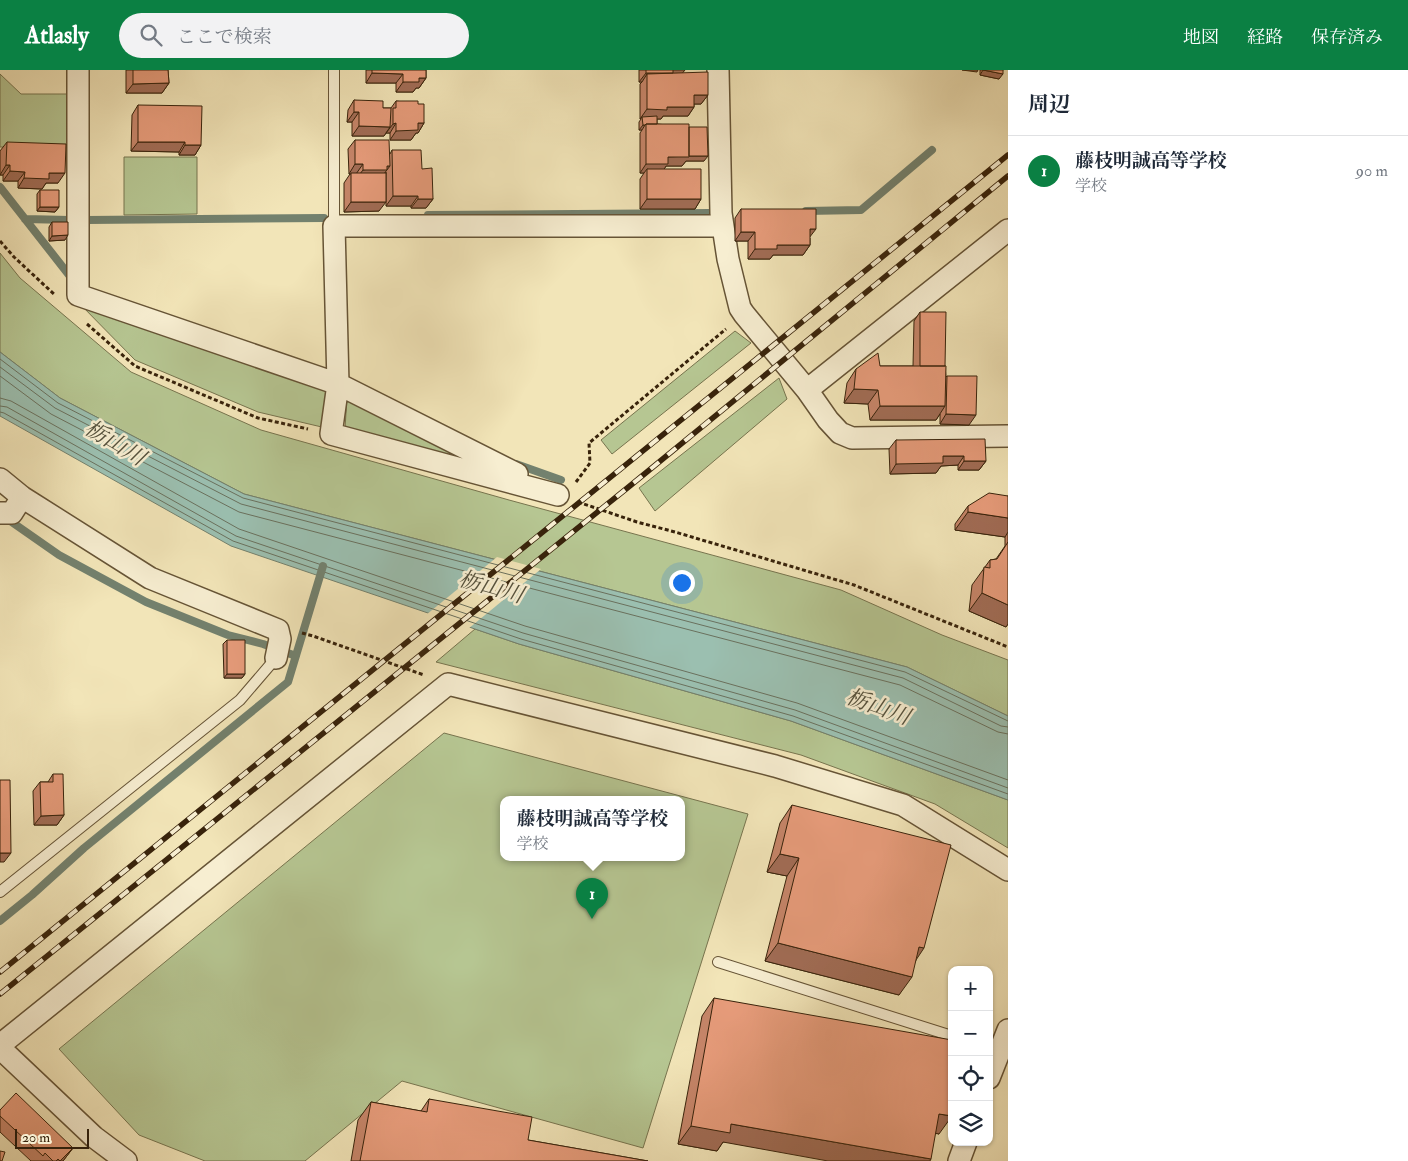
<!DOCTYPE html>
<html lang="ja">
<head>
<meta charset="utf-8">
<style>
	:root { --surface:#fff; --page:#f2f2f3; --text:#1f2937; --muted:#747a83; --line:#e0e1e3; --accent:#0b8043 }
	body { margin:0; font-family:"IM FELL Double Pica","Noto Serif JP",serif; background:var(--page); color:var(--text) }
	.controls { position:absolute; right:15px; bottom:15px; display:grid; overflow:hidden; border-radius:10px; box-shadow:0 1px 4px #0004 }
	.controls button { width:45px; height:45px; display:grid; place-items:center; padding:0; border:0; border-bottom:1px solid var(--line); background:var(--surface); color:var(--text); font:25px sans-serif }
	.scale { position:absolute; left:15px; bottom:12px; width:74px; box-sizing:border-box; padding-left:5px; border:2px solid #38230b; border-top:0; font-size:14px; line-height:18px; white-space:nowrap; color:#38230b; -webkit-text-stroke:4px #f7eed1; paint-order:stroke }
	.you { position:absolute; left:681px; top:512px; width:18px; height:18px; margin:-12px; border:4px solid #fff; border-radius:50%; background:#1a73e8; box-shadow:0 0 0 8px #1a73e833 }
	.badge { display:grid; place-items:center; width:32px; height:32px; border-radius:50%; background:var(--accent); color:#fff; font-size:16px; font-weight:700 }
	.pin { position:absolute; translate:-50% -41px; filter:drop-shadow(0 1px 2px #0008) }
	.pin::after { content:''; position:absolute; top:26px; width:18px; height:15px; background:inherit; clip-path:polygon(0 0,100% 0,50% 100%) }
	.popup { position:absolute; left:500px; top:726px; width:185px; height:65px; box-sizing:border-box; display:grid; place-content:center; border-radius:10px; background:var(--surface); filter:drop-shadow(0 1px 4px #0005); font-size:16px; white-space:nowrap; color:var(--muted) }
	.popup b { font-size:19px; color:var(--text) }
	.popup::after { content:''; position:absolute; left:50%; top:100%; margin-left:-10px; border:10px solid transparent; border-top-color:var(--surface) }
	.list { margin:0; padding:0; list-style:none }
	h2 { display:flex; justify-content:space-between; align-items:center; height:65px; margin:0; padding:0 20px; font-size:21px }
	h2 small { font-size:16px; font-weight:400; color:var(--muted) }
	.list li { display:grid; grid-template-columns:32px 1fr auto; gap:15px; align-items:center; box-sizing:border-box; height:70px; padding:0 20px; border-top:1px solid var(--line) }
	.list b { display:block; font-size:19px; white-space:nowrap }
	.list p { margin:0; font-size:16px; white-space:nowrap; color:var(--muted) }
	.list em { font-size:16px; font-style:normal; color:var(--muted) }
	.icon { flex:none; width:28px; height:28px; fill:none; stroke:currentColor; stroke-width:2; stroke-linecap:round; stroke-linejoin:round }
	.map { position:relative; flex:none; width:1008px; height:1091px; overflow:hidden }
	header { display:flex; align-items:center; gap:30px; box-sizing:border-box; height:70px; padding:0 25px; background:var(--accent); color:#fff }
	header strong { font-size:24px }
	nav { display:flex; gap:28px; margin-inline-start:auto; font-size:18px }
	.search { width:350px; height:45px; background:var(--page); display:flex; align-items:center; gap:12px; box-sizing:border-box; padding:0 18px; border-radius:28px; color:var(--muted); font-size:19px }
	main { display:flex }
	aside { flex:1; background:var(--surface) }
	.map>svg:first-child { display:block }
	.green { fill:#b6c692; stroke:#77744e; fill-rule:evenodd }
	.water { fill:#9bbfb0; stroke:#73816e }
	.pier { fill:#f2e5b8 }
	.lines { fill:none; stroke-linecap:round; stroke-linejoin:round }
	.shore { stroke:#6a715e; stroke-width:1 }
	.stream { stroke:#73816e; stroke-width:8 }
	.lane-casing { stroke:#665436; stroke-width:12 }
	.street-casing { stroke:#665436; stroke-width:24 }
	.path { stroke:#38230b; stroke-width:3; stroke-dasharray:4 2.5; stroke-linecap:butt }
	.lane { stroke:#f7eed1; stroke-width:10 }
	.street { stroke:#f7eed1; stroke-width:21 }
	.rail-casing { stroke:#38230b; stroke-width:5.5 }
	.rail { stroke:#f7eed1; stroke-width:4; stroke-dasharray:11; stroke-linecap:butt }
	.wall { fill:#c68569; stroke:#38230b }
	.shaded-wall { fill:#a16c55; stroke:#38230b }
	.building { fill:#e69b7a; stroke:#38230b }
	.labels { text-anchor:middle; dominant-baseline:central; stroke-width:5; stroke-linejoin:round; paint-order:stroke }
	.water-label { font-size:22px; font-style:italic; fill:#56523d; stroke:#f7eed1 }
</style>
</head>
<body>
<header>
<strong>Atlasly</strong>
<div class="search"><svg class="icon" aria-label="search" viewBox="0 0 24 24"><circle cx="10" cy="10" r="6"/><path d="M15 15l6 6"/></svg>ここで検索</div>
<nav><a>地図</a><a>経路</a><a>保存済み</a></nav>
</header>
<main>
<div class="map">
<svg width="1008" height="1091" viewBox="0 0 1008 1091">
	<rect width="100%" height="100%" fill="#f2e5b8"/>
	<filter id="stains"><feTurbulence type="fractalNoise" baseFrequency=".004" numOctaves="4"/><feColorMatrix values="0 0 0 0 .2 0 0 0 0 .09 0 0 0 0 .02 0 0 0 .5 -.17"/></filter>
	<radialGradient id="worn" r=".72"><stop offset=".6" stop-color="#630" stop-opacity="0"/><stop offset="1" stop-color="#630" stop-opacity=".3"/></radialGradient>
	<path class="green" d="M 0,4 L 21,24 L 70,24 L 72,78 L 0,77 Z
		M 124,87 L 197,87 L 197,144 L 124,145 Z
		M 0,183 L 20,208 L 131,302 L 261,360 L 509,430 L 841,520 L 942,565 L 1008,590 L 1008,646 L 907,597 L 244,424 L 60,328 L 0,282 Z
		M 77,231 L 332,317 L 326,358 L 258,342 L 135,290 Z
		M 735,261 L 751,273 L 612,384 L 601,370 Z
		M 779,308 L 787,329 L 655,441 L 639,418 Z
		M 347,326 L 490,399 L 345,359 Z
		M 475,559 L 519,574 L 791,651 L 1008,730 L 1008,778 L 935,734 L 801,685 L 436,592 Z
		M 444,663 L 748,744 L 643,1078 L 402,1011 L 305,1091 L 205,1091 L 139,1065 L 59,979 ZM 503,730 L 681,730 L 681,788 L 503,788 Z"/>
	<path class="water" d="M 0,282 L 60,328 L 244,424 L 907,597 L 1008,646 L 1008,730 L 791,651 L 519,574 L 231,476 L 0,346 Z"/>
	<path class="pier" d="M 497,487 L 541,499 L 468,559 L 426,545 Z"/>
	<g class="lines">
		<path class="shore" d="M 0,289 L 58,333 L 243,428 L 905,602 L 1008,651
			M 0,297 L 55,338 L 241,434 L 903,608 L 1001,656 L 1008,657
			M 0,306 L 51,344 L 239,442 L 900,615 L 998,662 L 1008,664
			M 0,328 L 11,331 L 239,459 L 525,556 L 797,633 L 1008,710
			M 0,336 L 7,337 L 236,466 L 523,563 L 795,640 L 1008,718
			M 0,342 L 4,343 L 233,471 L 521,569 L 793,646 L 1008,724"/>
		<path class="stream" d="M 0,117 L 69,205
			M 806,141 L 861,140 L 932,80
			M 428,145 L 710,143
			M 25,149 L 69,150
			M 87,150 L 324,148
			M 516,394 L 561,410
			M 6,448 L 59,485 L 146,532 L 228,565 L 263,574 L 296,586
			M 0,851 L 32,825 L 84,778 L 288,612 L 323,496"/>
		<defs>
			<path id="lane" d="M 334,0 L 334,156
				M 0,822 L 240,630 L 276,588
				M 718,892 L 952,966"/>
			<path id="street" d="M 78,0 L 78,225 L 338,314 L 517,404
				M 718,0 L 721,143 L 728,189 L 740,238 L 744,244 L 807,320 L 828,350 L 840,363 L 852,368 L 1008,366
				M 807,320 L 1008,160
				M 0,409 L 22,427 L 150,508 L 278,560 L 280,569 L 276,588
				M 558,425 L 331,364 L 338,314 L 334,156 L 723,156
				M 0,443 L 12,443 L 22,427
				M 0,975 L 448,614 L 775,696 L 903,735 L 1008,800
				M 0,978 L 94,1067 L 126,1091
				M 989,1008 L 1008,960
				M 959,1091 L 966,1072"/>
		</defs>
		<use href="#lane" class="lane-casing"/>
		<use href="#street" class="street-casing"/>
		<path class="path" d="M 0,171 L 14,187 L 55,225
			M 87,254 L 135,296 L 258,348 L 308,359
			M 576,412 L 590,393 L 589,373 L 726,259
			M 578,432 L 637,452 L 675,462 L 854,515 L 1008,577
			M 302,563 L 313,566 L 424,605"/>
		<use href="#lane" class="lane"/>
		<use href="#street" class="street"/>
		<defs>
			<path id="rail" d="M 0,902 L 1008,85
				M 0,924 L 631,415 L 1008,106"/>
		</defs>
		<use href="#rail" class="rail-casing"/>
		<use href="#rail" class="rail"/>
	</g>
	<path class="wall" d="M 126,0 L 168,0 L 169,13 L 162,23 L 126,23 Z
		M 366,0 L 426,0 L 426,8 L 419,18 L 416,18 L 413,22 L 396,22 L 396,13 L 366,13 Z
		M 639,0 L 685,0 L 682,3 L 708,25 L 701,34 L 694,34 L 694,37 L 688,46 L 663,46 L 661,49 L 657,49 L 657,54 L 689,57 L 704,91 L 686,91 L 682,96 L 666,96 L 664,99 L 701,129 L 695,139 L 640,139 L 640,109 L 644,103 L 640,103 L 640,63 L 642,60 L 639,60 L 639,52 L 641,49 L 640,49 L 640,14 L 642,12 L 639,12 Z
		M 980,0 L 1003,0 L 999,9 L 980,5 Z
		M 354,30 L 383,38 L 391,38 L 396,31 L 418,34 L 424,53 L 418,63 L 416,63 L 411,70 L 390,70 L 390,63 L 386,63 L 384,66 L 352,66 L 352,52 L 347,52 L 348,40 Z
		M 138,35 L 201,75 L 195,85 L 179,85 L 179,82 L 131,81 L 132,45 Z
		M 355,70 L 390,84 L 392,80 L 422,99 L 433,129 L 426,138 L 411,138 L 411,136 L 386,136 L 386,102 L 379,141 L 344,142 L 344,113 L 350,104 L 349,104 L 348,79 Z
		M 7,72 L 58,113 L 46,113 L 42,119 L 18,118 L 18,111 L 3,111 L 3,105 L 0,105 L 0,81 Z
		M 40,120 L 59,137 L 55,142 L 37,141 L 37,124 Z
		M 741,139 L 810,168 L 810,175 L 803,185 L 773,185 L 770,189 L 748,189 L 748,171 L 735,171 L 735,148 Z
		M 52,152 L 65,170 L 49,171 L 49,157 Z
		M 920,242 L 945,296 L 946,307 L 947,306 L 969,355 L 940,354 L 940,344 L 936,350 L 870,350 L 868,334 L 844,333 L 847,313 L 856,299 L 880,296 L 913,296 L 914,251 Z
		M 896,370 L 986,391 L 979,400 L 958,400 L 958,395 L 941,396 L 936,403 L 890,404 L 889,379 Z
		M 1008,426 L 1008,554 L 1006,557 L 969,541 L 972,515 L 990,490 L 996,489 L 1005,476 L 1005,467 L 955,460 L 955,454 L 968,436 Z
		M 227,570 L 245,604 L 242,608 L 224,608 L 223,574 Z
		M 53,704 L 64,745 L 57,755 L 34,755 L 33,721 L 40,712 L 48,712 Z
		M 792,735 L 916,890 L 899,925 L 765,891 L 787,806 L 767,802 L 780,753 Z
		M 714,928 L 939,1064 L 936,1063 L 723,1072 L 717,1081 L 678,1074 L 702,946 Z
		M 429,1029 L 528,1070 L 648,1091 L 351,1091 L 358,1050 L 371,1032 L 421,1041 Z
		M 0,1040 L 73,1078 L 63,1091 L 31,1091 L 0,1062 Z"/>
	<path class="shaded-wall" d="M 671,0 L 685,0 L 680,6 L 647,4 L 642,12 L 639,12 L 646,3 Z
		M 962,0 L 978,0 L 977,2 Z
		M 983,0 L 1003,4 L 999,9 L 980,5 Z
		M 372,3 L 403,4 L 396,13 L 366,13 Z
		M 419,8 L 426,8 L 419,18 L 416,18 L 413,22 L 396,22 L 403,12 Z
		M 169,13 L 162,23 L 126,23 L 133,14 Z
		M 694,25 L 708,25 L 701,34 L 688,34 Z
		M 667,37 L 694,37 L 688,46 L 663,46 L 661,49 L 642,49 L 642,47 L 640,49 L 647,39 Z
		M 354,42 L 359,42 L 352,52 L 347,52 Z
		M 396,53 L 390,63 L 386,63 L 393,54 Z
		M 418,53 L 424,53 L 418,63 L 416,63 L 411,70 L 390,70 L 396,61 Z
		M 643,55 L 645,55 L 642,60 L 639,60 Z
		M 359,56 L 390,57 L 384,66 L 352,66 Z
		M 138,72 L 185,72 L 179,82 L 131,81 Z
		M 185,75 L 201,75 L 195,85 L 179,85 Z
		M 688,86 L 708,86 L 704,91 L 686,91 L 682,96 L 666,96 L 662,103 L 647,99 L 644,103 L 640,103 L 646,94 L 668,87 Z
		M 355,94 L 363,94 L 356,104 L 349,104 Z
		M 6,95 L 10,95 L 3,105 L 0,105 Z
		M 387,96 L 390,96 L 380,109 L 356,109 L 363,100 Z
		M 10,101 L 25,102 L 18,111 L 3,111 Z
		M 49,103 L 65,103 L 58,113 L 46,113 L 42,119 L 18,118 L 24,108 Z
		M 393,126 L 418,126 L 411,136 L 386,136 Z
		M 418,129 L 433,129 L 426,138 L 411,138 Z
		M 647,129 L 701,129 L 695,139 L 640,139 Z
		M 351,132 L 386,132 L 379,141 L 344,142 Z
		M 40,137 L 59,137 L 55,142 L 37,141 Z
		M 810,159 L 816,159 L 809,168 Z
		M 741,162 L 755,162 L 748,171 L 735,171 Z
		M 68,165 L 65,170 L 49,171 L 52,166 Z
		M 777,175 L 810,175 L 803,185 L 773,185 L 770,189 L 748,189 L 755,179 Z
		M 854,319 L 878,320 L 868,334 L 844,333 Z
		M 880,336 L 945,336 L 936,350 L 870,350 Z
		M 946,344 L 976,345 L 969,355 L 940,354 Z
		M 943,386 L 964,386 L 958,395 L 941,396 L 936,403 L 890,404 L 896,394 Z
		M 964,391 L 986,391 L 979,400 L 958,400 Z
		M 968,442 L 1008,448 L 1008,462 L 1005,467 L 955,460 Z
		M 982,523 L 1008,535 L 1008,554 L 1006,557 L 969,541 Z
		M 227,604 L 245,604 L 242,608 L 224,608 Z
		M 64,745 L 57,755 L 34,755 L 41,746 Z
		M 0,783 L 11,783 L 4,792 L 0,792 Z
		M 780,784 L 799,788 L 787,806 L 767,802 Z
		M 778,873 L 912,907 L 899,925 L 765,891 Z
		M 919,877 L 924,878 L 912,896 Z
		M 939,1044 L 952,1046 L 939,1064 L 927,1062 Z
		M 731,1054 L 931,1089 L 930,1091 L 828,1091 L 723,1072 L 717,1081 L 678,1074 L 691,1056 Z
		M 73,1078 L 63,1091 L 60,1091 Z"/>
	<path class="building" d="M 133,0 L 168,0 L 169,13 L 133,14 Z
		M 372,0 L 426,0 L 426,8 L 419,8 L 419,12 L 403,12 L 403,4 L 372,3 Z
		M 646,0 L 673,0 L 673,3 L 646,3 Z
		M 983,0 L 1003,0 L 1003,4 Z
		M 708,2 L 708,25 L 694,25 L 694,37 L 667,37 L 667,40 L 647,39 L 647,4 Z
		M 354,30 L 383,31 L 383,38 L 391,38 L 390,57 L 359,56 L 359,42 L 354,42 Z
		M 396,31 L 418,31 L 418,34 L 424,34 L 424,53 L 418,53 L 418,60 L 396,61 L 396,53 L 393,54 L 393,38 L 396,38 Z
		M 138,35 L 202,36 L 201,75 L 185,75 L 185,72 L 138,72 Z
		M 657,46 L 657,54 L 646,54 L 645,55 L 643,55 L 642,47 Z
		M 646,54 L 689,54 L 689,87 L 668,87 L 668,94 L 646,94 Z
		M 689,57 L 707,57 L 708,86 L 689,86 Z
		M 355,70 L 389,70 L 390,96 L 387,96 L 387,100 L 363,100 L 363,94 L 355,94 Z
		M 7,72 L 66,74 L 65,103 L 49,103 L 49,109 L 24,108 L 25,102 L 10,101 L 10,95 L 6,95 Z
		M 392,80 L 421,80 L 422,99 L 432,98 L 433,129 L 418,129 L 418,126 L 393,126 Z
		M 647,99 L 701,99 L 701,129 L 647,129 Z
		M 351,103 L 386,103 L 386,132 L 351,132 Z
		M 40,120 L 59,120 L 59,137 L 40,137 Z
		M 741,139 L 816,139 L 816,159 L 810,159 L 810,175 L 777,175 L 777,179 L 755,179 L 755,162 L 741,162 Z
		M 52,152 L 68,152 L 68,165 L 52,166 Z
		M 920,242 L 946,242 L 945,296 L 920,296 Z
		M 878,283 L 880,296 L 946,296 L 945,336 L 880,336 L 878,320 L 854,319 L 856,299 Z
		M 947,306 L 977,306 L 976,345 L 946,344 Z
		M 985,369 L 986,391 L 964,391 L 964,386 L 943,386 L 943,393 L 896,394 L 896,370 Z
		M 989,423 L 1008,426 L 1008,448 L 968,442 L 968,436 Z
		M 1008,472 L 1008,535 L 982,523 L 984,497 L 990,498 L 990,490 L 997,489 Z
		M 227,570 L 245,570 L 245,604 L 227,604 Z
		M 53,704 L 63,704 L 64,745 L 41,746 L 40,712 L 53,712 Z
		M 0,710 L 10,710 L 11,783 L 0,783 Z
		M 792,735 L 951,775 L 924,878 L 919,877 L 912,907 L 778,873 L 799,788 L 780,784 Z
		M 714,928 L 952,970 L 952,1046 L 939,1044 L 931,1089 L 731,1054 L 730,1063 L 691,1056 Z
		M 16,1023 L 73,1078 L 60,1091 L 58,1089 L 56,1091 L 53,1091 L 45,1083 L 43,1086 L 0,1046 L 0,1040 Z
		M 429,1029 L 532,1047 L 528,1070 L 648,1091 L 360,1091 L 371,1032 L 427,1042 Z
		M 0,1081 L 5,1082 L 2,1091 L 0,1091 Z"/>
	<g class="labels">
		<g class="water-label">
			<text transform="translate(115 373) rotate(31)">栃山川</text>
			<text transform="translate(491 517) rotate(16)">栃山川</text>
			<text transform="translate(878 637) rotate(20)">栃山川</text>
		</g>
	</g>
	<rect width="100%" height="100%" filter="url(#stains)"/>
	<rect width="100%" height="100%" fill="url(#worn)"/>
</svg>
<div class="controls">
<button>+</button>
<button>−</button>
<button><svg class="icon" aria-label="locate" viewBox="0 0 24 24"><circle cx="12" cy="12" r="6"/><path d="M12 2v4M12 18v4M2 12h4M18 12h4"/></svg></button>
<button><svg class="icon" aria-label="layers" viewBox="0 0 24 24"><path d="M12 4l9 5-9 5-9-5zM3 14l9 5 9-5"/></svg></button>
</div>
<div class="scale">20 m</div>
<div class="you"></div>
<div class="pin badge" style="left:592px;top:849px">1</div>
<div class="popup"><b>藤枝明誠高等学校</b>学校</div>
</div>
<aside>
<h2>周辺<small></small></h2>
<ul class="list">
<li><span class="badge">1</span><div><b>藤枝明誠高等学校</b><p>学校</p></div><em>90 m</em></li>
</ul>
</aside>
</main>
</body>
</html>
